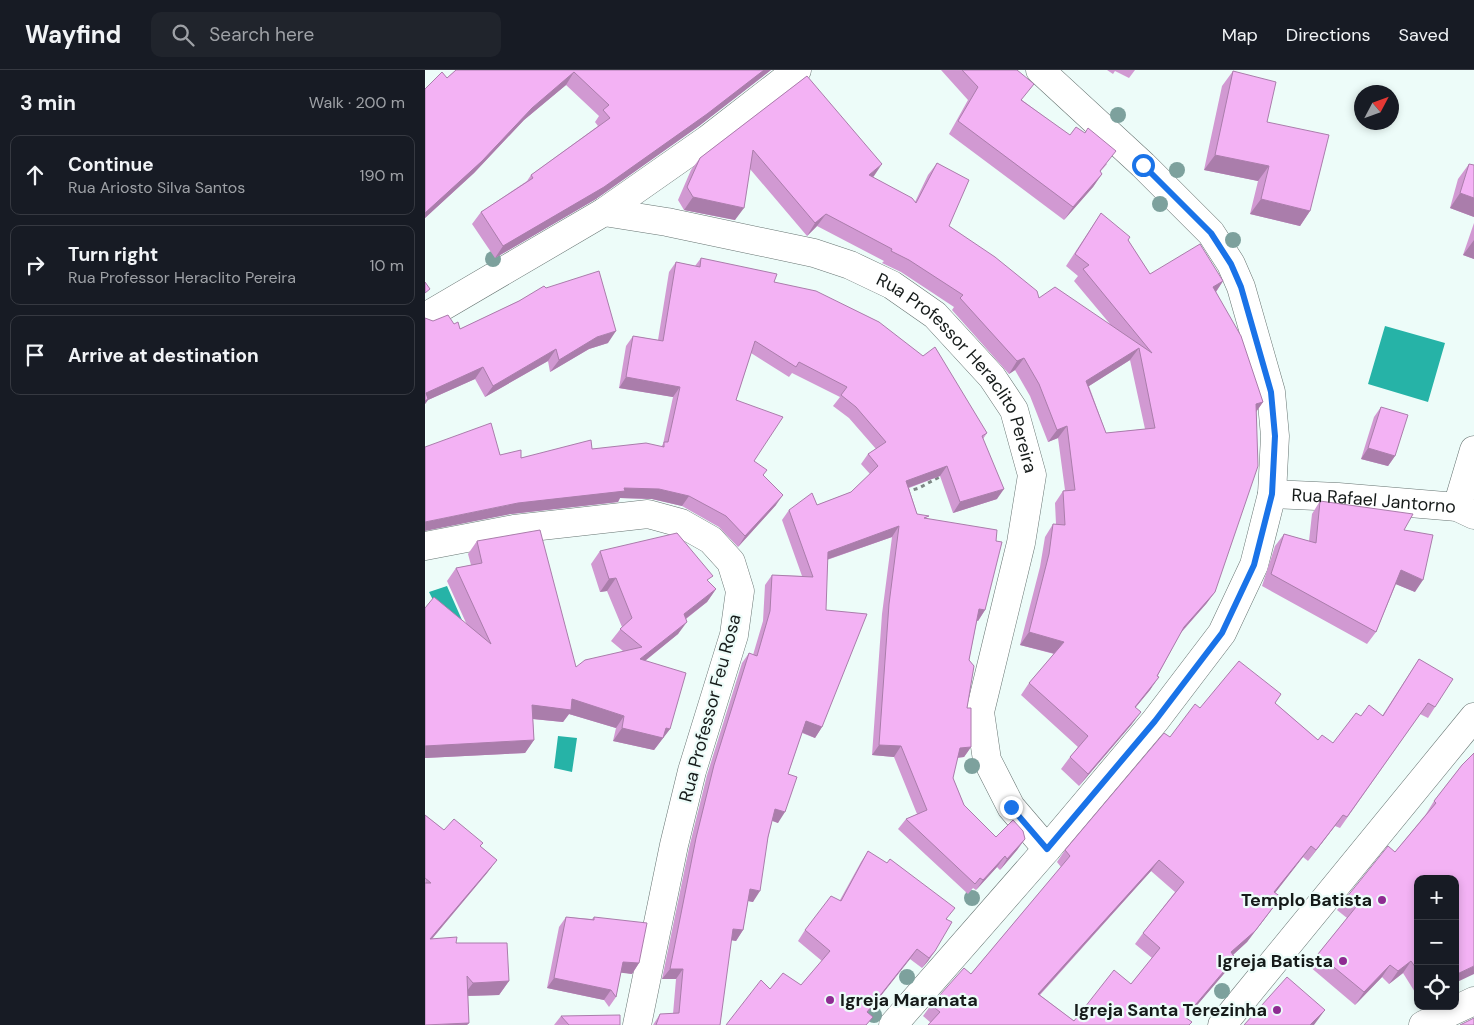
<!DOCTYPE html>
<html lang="en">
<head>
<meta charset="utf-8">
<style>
	:root { --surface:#171b24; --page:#20242c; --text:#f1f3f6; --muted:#9ea1a6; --line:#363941 }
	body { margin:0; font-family:"DM Sans",sans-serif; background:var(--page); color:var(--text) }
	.controls { position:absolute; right:15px; bottom:15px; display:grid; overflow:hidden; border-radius:10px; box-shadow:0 2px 8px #0003 }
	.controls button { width:45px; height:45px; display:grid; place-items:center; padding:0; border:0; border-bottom:1px solid var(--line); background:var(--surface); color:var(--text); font:25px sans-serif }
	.compass { position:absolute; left:929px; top:15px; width:45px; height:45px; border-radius:50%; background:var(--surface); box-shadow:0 2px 8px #0003; rotate:49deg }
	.stop { position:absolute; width:15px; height:15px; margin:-11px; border:4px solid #1a73e8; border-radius:50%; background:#fff }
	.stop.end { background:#1a73e8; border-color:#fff; box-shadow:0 1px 5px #0008 }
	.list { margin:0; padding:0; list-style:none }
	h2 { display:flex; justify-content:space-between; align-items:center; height:65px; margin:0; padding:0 20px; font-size:21px }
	h2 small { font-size:16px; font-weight:400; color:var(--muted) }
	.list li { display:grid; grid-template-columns:32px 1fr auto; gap:15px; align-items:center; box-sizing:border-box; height:80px; margin:0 10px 10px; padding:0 10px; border:1px solid var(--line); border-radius:10px }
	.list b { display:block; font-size:19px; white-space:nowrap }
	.list p { margin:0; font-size:16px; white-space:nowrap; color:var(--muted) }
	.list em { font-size:16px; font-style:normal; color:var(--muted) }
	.icon { flex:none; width:28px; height:28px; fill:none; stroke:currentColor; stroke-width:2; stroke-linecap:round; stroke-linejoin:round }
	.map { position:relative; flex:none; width:1049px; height:955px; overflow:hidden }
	header { display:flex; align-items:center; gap:30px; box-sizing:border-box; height:70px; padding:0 25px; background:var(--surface); border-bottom:1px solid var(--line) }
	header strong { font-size:24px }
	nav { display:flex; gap:28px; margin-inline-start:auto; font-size:18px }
	.search { width:350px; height:45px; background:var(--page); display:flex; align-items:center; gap:12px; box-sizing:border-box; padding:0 18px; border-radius:10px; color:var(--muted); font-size:19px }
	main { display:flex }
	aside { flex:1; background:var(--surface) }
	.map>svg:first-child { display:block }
	.water { fill:#26b3a7 }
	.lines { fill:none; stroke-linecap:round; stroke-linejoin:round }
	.minor-casing { stroke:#677472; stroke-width:29 }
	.path { stroke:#7d8785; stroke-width:3; stroke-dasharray:4 4; stroke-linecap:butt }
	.minor { stroke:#fff; stroke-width:28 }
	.tree { fill:#7da19d }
	.wall { fill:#d199d2; fill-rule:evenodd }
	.shaded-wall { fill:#aa7dab }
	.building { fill:#f3b2f4; stroke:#aa7dab; fill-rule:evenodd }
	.route { stroke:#1a73e8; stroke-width:6 }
	.poi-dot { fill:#8e2b92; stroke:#edfcf9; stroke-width:2 }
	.labels { text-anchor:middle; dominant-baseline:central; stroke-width:4.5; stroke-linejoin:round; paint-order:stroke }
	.street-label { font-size:18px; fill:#161b1a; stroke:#edfcf9 }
	.poi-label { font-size:18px; font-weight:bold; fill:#161b1a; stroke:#edfcf9; text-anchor:end }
</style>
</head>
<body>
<header>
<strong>Wayfind</strong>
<div class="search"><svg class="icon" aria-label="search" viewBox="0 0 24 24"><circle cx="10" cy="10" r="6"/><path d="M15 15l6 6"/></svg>Search here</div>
<nav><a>Map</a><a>Directions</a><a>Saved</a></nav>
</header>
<main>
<aside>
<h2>3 min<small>Walk · 200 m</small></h2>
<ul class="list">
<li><svg class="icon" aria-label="ahead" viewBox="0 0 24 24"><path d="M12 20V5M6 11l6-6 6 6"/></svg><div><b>Continue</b><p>Rua Ariosto Silva Santos</p></div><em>190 m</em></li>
<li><svg class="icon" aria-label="right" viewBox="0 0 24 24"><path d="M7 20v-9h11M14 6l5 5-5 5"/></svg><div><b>Turn right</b><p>Rua Professor Heraclito Pereira</p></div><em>10 m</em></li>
<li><svg class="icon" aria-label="arrive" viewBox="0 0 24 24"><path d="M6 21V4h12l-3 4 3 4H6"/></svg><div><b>Arrive at destination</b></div></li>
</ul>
</aside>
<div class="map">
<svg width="1049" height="955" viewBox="0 0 1049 955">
	<rect width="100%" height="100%" fill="#edfcf9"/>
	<path class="water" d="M 960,256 L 1020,273 L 1003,332 L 943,314 Z
		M 22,516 L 37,550 L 31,553 L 19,552 L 4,522 Z
		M 133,666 L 152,668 L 147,702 L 129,698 Z"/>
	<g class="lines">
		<defs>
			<g id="minor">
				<path id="s1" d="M 179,142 L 242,152 L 389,183 L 425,195 L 467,215 L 510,245 L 567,307 L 589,340 L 607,405 L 596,473 L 555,642 L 562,690 L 586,737 L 622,779"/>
				<path d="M 0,247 L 179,142 L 283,69 L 372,0"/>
				<path id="s2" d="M 847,424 L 913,427 L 1032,437 L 1049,445"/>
				<path d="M 1032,437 L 1049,380"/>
				<path d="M 0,476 L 89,459 L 223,444 L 256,453 L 286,470 L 306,492 L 315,521 L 309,565 L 267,701 L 249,775 L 212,955"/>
				<path d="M 468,955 L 622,779 L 730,651 L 797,563 L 829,495 L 847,424 L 850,366 L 846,322 L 816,217 L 806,194 L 786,163 L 718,95 L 615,0"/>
				<path d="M 797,955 L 1049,647"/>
				<path d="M 998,955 L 1049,931"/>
			</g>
		</defs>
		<use href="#minor" class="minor-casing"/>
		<path class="path" d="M 481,422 L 494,418 L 518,405"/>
		<use href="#minor" class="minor"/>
	</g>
	<g class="tree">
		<circle cx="693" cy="45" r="8"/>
		<circle cx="752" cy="100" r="8"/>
		<circle cx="735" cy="134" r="8"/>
		<circle cx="808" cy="170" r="8"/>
		<circle cx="68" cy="189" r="8"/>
		<circle cx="547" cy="696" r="8"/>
		<circle cx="547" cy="828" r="8"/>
		<circle cx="482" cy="907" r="8"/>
		<circle cx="797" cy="921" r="8"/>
		<circle cx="449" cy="945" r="8"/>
	</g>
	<path class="wall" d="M 31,0 L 346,0 L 274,56 L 171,129 L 70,188 L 47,154 L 56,142 L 102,111 L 106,105 L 173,56 L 170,52 L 174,46 L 141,15 L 99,50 L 49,103 L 0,148 L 0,19 L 22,8 Z
		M 516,0 L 592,0 L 597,30 L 682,94 L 675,102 L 677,104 L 668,117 L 639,150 L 524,64 L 543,30 Z
		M 682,0 L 710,0 L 704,8 L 690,1 L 688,4 Z
		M 808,1 L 885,141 L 875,156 L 825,144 L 833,111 L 779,100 L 797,16 Z
		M 382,6 L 449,106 L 448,107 L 490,132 L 503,105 L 512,93 L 524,156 L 614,228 L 685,254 L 649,211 L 653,206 L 641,196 L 676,143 L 703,170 L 725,204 L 798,211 L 791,222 L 838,332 L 831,342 L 790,522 L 781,534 L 755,564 L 725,620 L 710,638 L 707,654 L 654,716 L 636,699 L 645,687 L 653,677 L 596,625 L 604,613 L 629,584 L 595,575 L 615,497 L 620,467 L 628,454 L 631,454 L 630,433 L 638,421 L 640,420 L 633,368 L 623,372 L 605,326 L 590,300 L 584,304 L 527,240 L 529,237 L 476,202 L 457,193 L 459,191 L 392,156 L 382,166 L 325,99 L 310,150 L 259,140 L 253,130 L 266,100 L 275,88 ZM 705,290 L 720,359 L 681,363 L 664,316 Z
		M 1044,94 L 1049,147 L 1025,138 L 1033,109 Z
		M 1049,153 L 1049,189 L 1038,185 Z
		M 276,188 L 349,212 L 562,363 L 558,369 L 572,429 L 528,443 L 515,406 L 484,418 L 492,444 L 502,448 L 560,540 L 553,551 L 552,550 L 544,590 L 542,638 L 546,677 L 539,687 L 532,688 L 528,708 L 539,735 L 571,767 L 600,769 L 592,780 L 575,800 L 572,797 L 551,820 L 548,818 L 543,824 L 473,759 L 481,749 L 492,744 L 469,687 L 447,685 L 457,544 L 467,467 L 402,490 L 397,657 L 390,668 L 377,663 L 363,704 L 353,753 L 347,751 L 328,832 L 323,831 L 318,860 L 311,871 L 306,870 L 295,955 L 228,955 L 235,944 L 248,944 L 251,909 L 237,909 L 264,778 L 282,705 L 317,593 L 324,583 L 328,585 L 338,551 L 340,515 L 347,505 L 377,506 L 357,450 L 364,440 L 392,435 L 426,422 L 445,404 L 436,394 L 443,384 L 451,379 L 424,348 L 408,336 L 415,327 L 367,303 L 364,307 L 326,283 L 311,330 L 329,391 L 338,405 L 351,435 L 313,477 L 294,457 L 257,436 L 227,429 L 195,428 L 193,432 L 86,444 L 75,385 L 96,388 L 167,379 L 236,377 L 238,374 L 248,327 L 194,318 L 201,276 L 208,266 L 233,270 L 244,202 L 251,192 L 270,196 Z
		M 121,218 L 183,273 L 164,279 L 125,302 L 123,291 L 60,327 L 50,309 L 3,330 L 0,334 L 0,248 L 8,251 L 29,254 L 35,259 Z
		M 956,337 L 970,386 L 963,396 L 936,389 L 949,347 Z
		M 895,431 L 979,460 L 990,522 L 971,514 L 951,562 L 942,574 L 837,516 L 850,476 L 859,464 L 884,471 L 887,444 Z
		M 52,471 L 151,597 L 198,581 L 186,571 L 197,557 L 182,521 L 175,522 L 166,494 L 175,481 L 284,512 L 291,519 L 282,532 L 261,549 L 253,564 L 220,591 L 245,659 L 229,680 L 188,671 L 191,658 L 144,644 L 138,652 L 108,649 L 109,670 L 100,683 L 0,688 L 0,538 L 42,555 L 22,511 L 31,498 L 46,495 L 43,484 Z
		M 994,589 L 1010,637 L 1003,648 L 995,644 L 915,758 L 910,756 L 883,791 L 878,787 L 850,823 L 856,827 L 822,872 L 808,885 L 803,899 L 761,948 L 764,955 L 505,952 L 498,946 L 506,935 L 546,904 L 636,797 L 632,792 L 640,780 L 745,667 L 775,638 L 856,624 L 850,633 L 893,670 L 908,673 L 936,646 L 957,646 ZM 726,801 L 750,822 L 718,863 L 710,874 L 727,888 L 706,914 L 649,951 L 615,925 Z
		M 1037,695 L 993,809 L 993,927 L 978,903 L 964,914 L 957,907 L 930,935 L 884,896 L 893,884 L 922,848 L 912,840 L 921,828 L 970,782 L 1001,744 L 1009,731 Z
		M 0,745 L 19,760 L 55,776 L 72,790 L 62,803 L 7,869 L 31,873 L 84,911 L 74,925 L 43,926 L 44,953 L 42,955 L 0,955 Z
		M 443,781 L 522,849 L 510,881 L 503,891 L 497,898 L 485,889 L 443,942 L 345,919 L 376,915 L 397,891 L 373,871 L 380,860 L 415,830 L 436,792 Z
		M 141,847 L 167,849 L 169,847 L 214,893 L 207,904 L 196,902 L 191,927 L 184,937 L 179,930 L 122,918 L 134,857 Z
		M 136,946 L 195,955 L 129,955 Z"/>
	<path class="shaded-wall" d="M 339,0 L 346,0 L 274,56 L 171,129 L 70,188 L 78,176 Z
		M 149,2 L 141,15 L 99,50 L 49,103 L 0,148 L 0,143 L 107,38 Z
		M 790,85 L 844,96 L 833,111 L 779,100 Z
		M 457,94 L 449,106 L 435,118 L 444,105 Z
		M 677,104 L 668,117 L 639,150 L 648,137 Z
		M 1035,123 L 1049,128 L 1049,147 L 1025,138 Z
		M 268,127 L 319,138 L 310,150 L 259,140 Z
		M 836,129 L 885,141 L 875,156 L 825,144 Z
		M 401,144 L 392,156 L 382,166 L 390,153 Z
		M 1049,170 L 1049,189 L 1038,185 Z
		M 798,211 L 790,223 L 788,217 Z
		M 191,261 L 183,273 L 164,279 L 125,302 L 134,290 L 172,267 Z
		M 714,278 L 705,290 L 653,323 L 661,311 Z
		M 131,279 L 123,291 L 60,327 L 68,316 Z
		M 599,288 L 590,300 L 584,304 L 592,291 Z
		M 58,297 L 50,309 L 3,330 L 0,334 L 0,324 L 1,323 Z
		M 201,307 L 255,317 L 248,327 L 194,318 Z
		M 838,332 L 829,345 L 831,334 Z
		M 642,356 L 633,368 L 623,372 L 632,360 Z
		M 943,378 L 970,386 L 963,396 L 936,389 Z
		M 522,396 L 515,406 L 474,421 L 481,411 Z
		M 199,418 L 234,419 L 264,426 L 257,436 L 227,429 L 195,428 L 193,432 L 86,444 L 0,461 L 0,452 L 93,433 Z
		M 579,419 L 572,429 L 528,443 L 535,432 Z
		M 358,425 L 351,435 L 313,477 L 320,466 Z
		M 474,456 L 467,467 L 395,492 L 403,482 Z
		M 976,500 L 998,510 L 990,522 L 968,513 Z
		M 191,508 L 182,521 L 175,522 L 184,509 Z
		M 291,519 L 282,532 L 250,557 L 259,544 Z
		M 790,522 L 781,534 L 750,569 L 759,557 Z
		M 554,539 L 560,540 L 553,551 L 547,549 Z
		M 262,552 L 253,564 L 206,602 L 215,589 Z
		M 604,562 L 639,572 L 631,584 L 595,575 Z
		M 734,607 L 725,620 L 701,649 L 710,637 Z
		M 147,629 L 199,646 L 191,658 L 144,644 L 138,652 L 98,648 L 107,635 Z
		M 716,642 L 707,654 L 654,716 L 663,704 Z
		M 381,651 L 397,657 L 390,668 L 374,661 Z
		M 197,658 L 241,658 L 245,659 L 229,680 L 188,671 Z
		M 109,670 L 100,683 L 0,688 L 0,676 Z
		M 454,675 L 476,676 L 469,687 L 447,685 Z
		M 546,677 L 539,687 L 528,688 L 535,678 Z
		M 350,739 L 360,742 L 353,753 L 343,749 Z
		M 918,745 L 910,756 L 883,791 L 891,780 Z
		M 600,769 L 592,780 L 575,800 L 582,789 Z
		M 886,776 L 878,787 L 842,833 L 849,822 Z
		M 580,786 L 572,797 L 551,820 L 558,810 Z
		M 72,790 L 62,803 L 0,877 L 5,869 Z
		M 734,790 L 726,801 L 605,935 L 613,924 Z
		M 325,819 L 335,821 L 328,832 L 318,830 Z
		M 856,827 L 822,872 L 798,894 L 806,882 Z
		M 308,859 L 318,860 L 311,871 L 300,869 Z
		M 492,879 L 485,889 L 435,952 L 442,942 Z
		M 510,881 L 503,891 L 497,898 L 504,888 Z
		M 810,888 L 803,899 L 755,955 L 760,947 Z
		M 986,891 L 978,903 L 964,914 L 973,901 Z
		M 198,892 L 214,893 L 207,904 L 190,902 Z
		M 965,895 L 957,907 L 930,935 L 939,922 Z
		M 1049,896 L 1049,904 L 1030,913 L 1030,905 Z
		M 245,899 L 258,899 L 251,909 L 237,909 Z
		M 129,908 L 186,920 L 179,930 L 122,918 Z
		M 84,911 L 74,925 L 38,926 L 48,913 Z
		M 900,940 L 889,955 L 885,955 Z
		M 44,953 L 42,955 L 5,955 Z"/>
	<path class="building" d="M 31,0 L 339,0 L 282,44 L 179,117 L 78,176 L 56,142 L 108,108 L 106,105 L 185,48 L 178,40 L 184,35 L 149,2 L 107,38 L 57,91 L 0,143 L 0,19 L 17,2 L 22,8 Z
		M 537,0 L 592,0 L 609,14 L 596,30 L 645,65 L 651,57 L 660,63 L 663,58 L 691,81 L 675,101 L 677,104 L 648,137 L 533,51 L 553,17 Z
		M 808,1 L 851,12 L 842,52 L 904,65 L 885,141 L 836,129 L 844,96 L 790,85 Z
		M 382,6 L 457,94 L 444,105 L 487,128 L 491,133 L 512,93 L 544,110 L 524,156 L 570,187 L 612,221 L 614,228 L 630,217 L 727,283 L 658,199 L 664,195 L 650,184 L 676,143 L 705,167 L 703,170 L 725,204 L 775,174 L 798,211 L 788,217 L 816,266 L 838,332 L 831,334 L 833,396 L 790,522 L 759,557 L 732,606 L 734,607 L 710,637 L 716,642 L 663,704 L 645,687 L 663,666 L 604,613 L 639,572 L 604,562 L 624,484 L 628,454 L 640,455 L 638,421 L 650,420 L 642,356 L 632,360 L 614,314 L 599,288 L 592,291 L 535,228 L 538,225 L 484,190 L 466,181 L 467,179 L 401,144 L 390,153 L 328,80 L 319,138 L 268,127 L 262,117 L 275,88 ZM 714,278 L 730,358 L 681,363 L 661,311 Z
		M 1044,94 L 1049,95 L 1049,128 L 1035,123 Z
		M 276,188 L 352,204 L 349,212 L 391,221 L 454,252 L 498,286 L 510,277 L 562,363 L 557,366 L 579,419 L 535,432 L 522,396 L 481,411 L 492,444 L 504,446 L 499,448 L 572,460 L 571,471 L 577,472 L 560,540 L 554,539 L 544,590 L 549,596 L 542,638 L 546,638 L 546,677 L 535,678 L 528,708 L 539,735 L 571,767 L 588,750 L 598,761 L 600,769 L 582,789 L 580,786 L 558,810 L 555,808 L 550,814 L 481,749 L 502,740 L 476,676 L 454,675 L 464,534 L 474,456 L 403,482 L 401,540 L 442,544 L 397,657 L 381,651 L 363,704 L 372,707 L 360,742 L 350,739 L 343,767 L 335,821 L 325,819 L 318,860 L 308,859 L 295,955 L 231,955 L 235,944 L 254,943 L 258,899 L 245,899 L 271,768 L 289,695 L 324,583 L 332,586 L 345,541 L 347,505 L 388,507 L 364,440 L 387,423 L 392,435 L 426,422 L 453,396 L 443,384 L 461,372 L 431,337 L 416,325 L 422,317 L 374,292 L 371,297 L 330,271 L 311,330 L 358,347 L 329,391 L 342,400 L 338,405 L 358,425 L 320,466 L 301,446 L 264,426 L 234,419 L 199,418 L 200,421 L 93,433 L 0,452 L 0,377 L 66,353 L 75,385 L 96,380 L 96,388 L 166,370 L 167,379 L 221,373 L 239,377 L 239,372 L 243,372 L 255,317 L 201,307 L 208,266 L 238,271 L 251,192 L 275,197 Z
		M 174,201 L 191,261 L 172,267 L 134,290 L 131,279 L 68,316 L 58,297 L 1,323 L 3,329 L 0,331 L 0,248 L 8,251 L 23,245 L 29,254 L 33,252 L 35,259 L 94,231 L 119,216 L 121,218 Z
		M 0,212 L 5,219 L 0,223 Z
		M 956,337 L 983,345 L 970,386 L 943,378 Z
		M 895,431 L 988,444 L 979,460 L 1008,465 L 998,510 L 976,500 L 951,562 L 846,504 L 859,464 L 891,473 Z
		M 115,460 L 151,597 L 160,590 L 217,577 L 195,559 L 207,548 L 191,508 L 184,509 L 175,481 L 252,463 L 288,506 L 282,510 L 291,519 L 259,544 L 262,552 L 215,589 L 261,603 L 245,659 L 241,658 L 238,668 L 197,658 L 199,646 L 147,629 L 146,640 L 107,635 L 109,670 L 0,676 L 0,538 L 9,527 L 66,574 L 31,498 L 57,493 L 52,471 Z
		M 994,589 L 1028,609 L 1010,637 L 1003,633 L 922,747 L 918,745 L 891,780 L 886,776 L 849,822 L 856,827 L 830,861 L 806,882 L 810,888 L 760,947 L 767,952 L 764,955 L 503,955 L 515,942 L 506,935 L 539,898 L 546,904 L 645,786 L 640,780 L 739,663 L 745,667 L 770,634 L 775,638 L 814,591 L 856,624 L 850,633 L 893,670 L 897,665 L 908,673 L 931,643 L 936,646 L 944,635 L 958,646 ZM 734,790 L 759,812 L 718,863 L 735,878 L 706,914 L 689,900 L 649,951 L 613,924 Z
		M 1049,683 L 1049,896 L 1030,905 L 1030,809 L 993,809 L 993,901 L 986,891 L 973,901 L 965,895 L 939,922 L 893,884 L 931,837 L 921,828 L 963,776 L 970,782 L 1011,733 L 1009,731 L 1037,695 Z
		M 0,745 L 19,760 L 29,749 L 58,773 L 55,776 L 72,790 L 5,869 L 32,867 L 31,873 L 82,873 L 84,911 L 48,913 L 42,906 L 44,953 L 0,955 L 0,813 L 6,813 L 0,808 Z
		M 443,781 L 462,793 L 465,789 L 530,838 L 521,849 L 527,852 L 510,881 L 504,888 L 492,879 L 442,942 L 448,947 L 441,955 L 301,955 L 336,910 L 345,919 L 358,903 L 376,915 L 405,881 L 380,860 L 406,826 L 416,831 Z
		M 141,847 L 169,850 L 169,847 L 222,853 L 214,893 L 198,892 L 191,927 L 186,920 L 129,908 Z
		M 862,907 L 900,940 L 885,955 L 819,955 Z
		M 195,945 L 195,955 L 144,955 L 136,946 Z
		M 1049,948 L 1049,955 L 1035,955 Z"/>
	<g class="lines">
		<path class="route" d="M 586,737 L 622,779 L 730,651 L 797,563 L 829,495 L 847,424 L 850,366 L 846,322 L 816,217 L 806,194 L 786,163 L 718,95"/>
	</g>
	<g class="poi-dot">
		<circle cx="957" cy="830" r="5"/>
		<circle cx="918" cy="891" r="5"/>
		<circle cx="405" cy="930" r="5"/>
		<circle cx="852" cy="940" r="5"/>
	</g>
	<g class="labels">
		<g class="street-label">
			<text stroke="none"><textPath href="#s1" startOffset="411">Rua Professor Heraclito Pereira</textPath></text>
			<text stroke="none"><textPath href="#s2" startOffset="102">Rua Rafael Jantorno</textPath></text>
			<text transform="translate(285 638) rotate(-75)">Rua Professor Feu Rosa</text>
		</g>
		<g class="poi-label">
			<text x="947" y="830">Templo Batista</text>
			<text x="908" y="891">Igreja Batista</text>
			<text x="415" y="930" text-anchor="start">Igreja Maranata</text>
			<text x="842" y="940">Igreja Santa Terezinha</text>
		</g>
	</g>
</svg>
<div class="controls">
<button>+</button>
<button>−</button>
<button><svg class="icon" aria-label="locate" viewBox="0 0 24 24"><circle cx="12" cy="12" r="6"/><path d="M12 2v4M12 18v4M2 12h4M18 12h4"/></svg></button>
</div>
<svg class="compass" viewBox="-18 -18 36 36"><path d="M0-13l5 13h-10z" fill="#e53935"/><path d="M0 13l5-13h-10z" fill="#9ea1a6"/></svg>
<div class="stop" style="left:718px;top:95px"></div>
<div class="stop end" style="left:586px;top:737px"></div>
</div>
</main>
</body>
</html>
